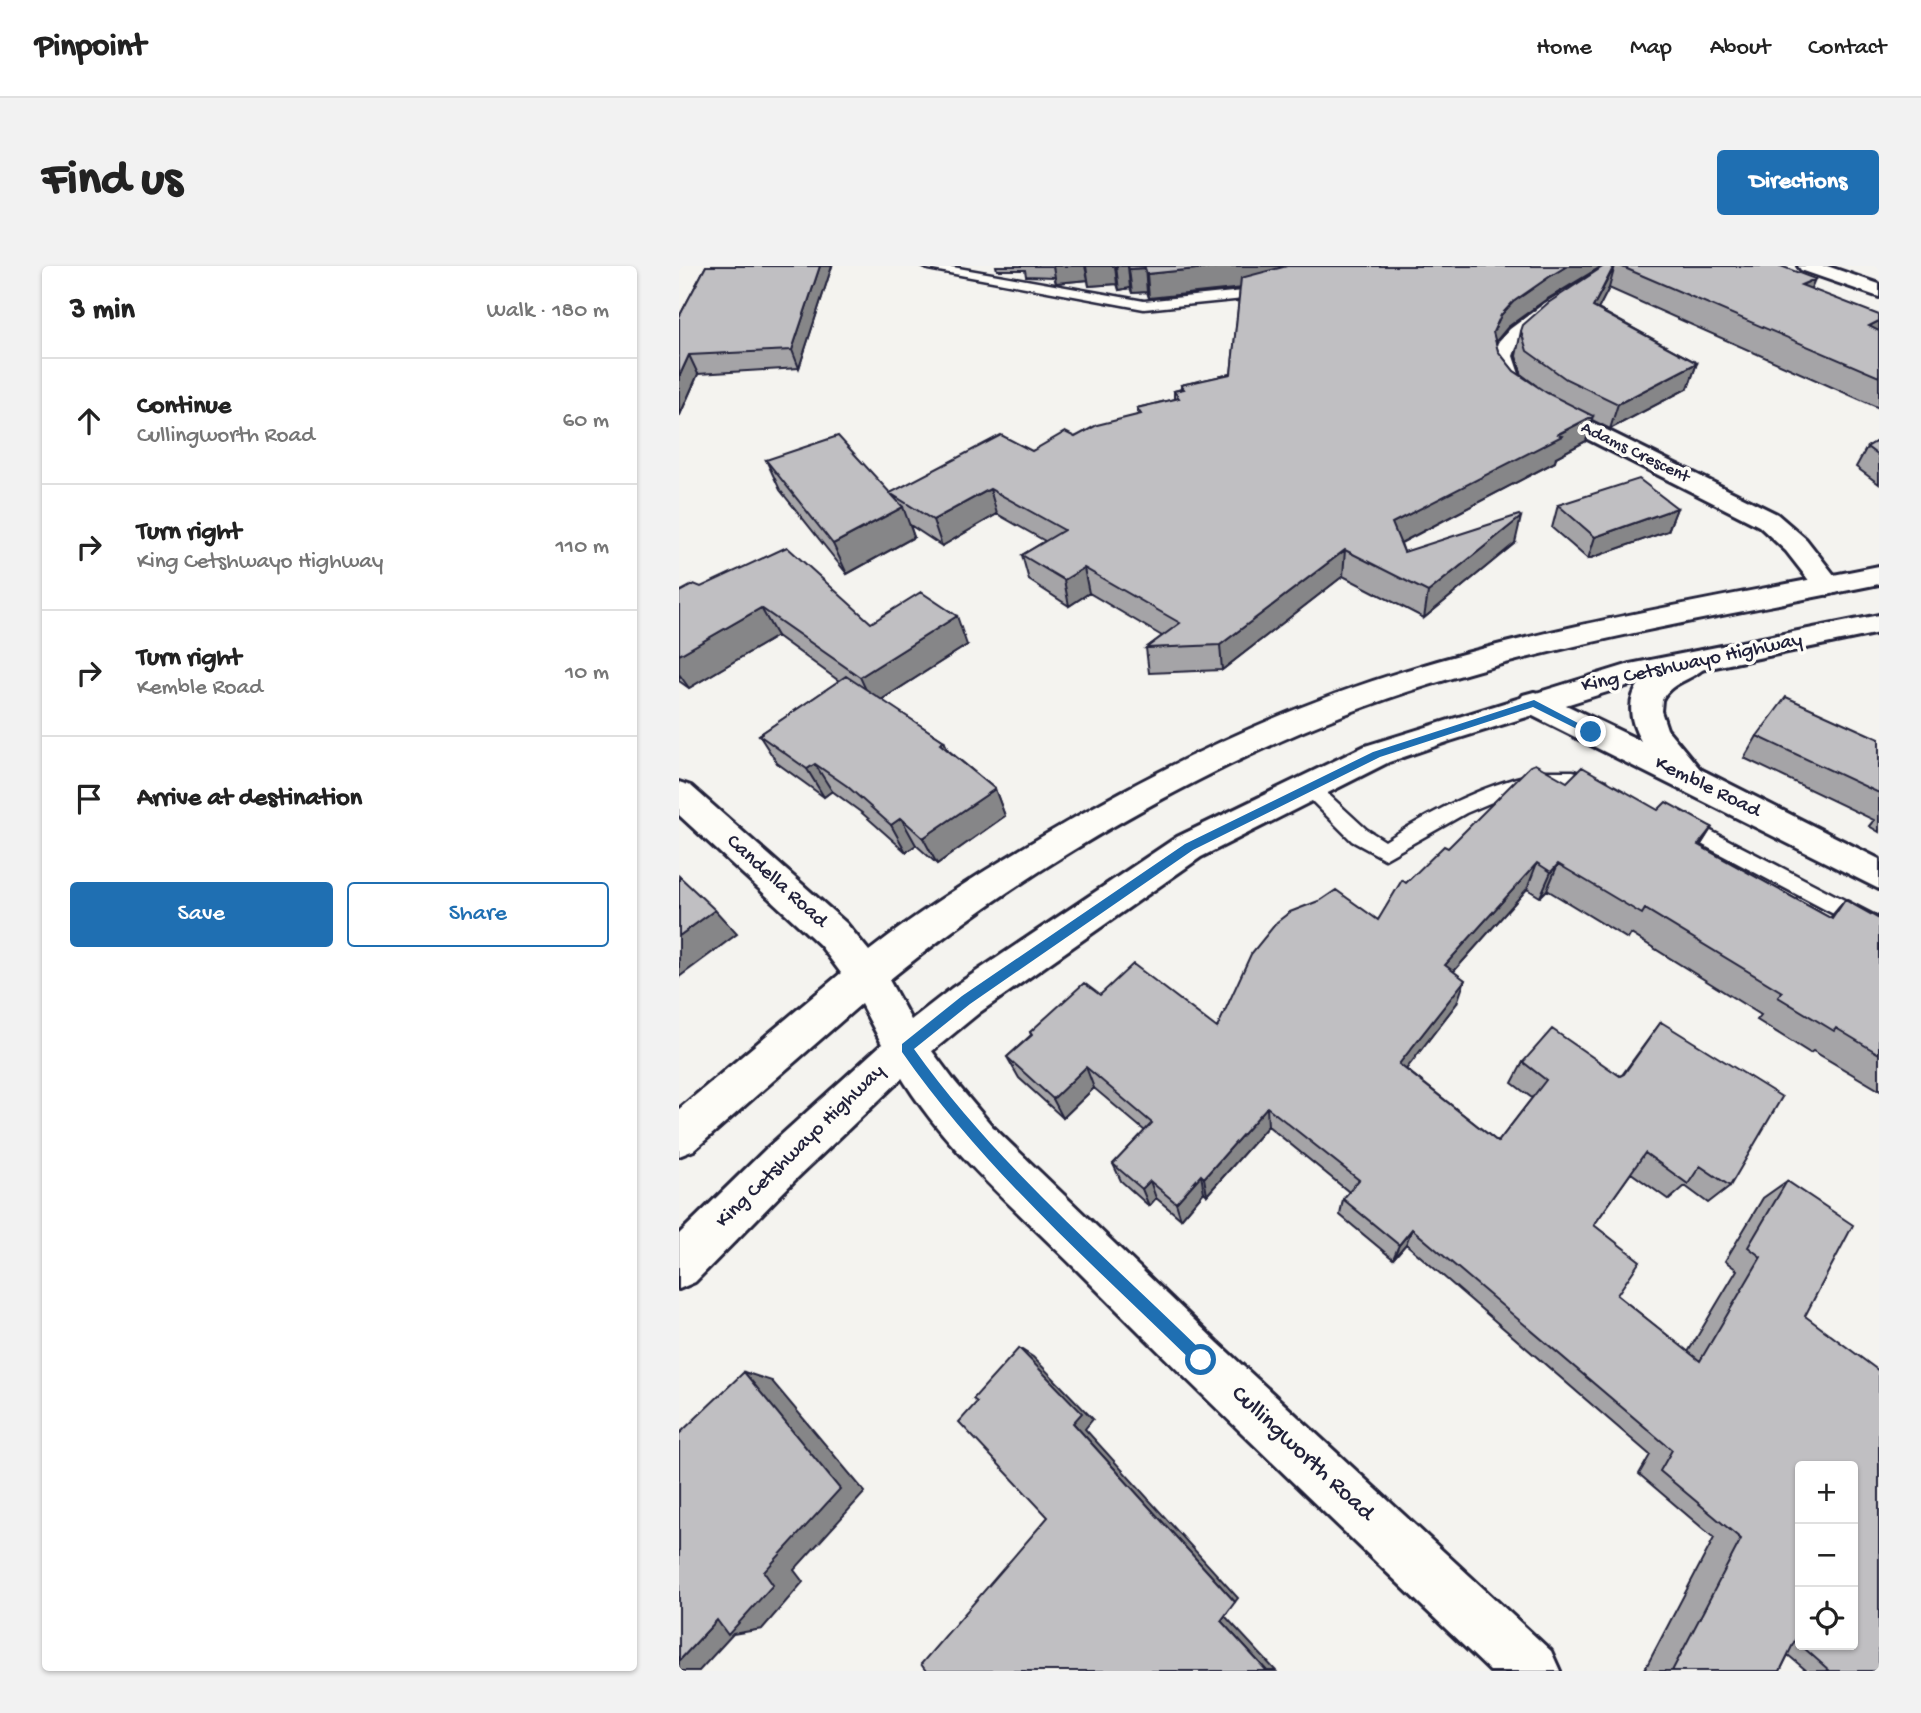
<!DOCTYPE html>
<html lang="en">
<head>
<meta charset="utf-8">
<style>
	:root { --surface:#fff; --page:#f2f2f2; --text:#222; --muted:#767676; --line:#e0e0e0; --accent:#1f6fb2 }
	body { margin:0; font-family:"Gochi Hand",sans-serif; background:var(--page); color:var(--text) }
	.controls { position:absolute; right:21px; bottom:21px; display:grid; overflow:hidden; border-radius:7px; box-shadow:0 2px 5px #0004 }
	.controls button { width:63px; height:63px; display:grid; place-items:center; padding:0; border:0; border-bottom:2px solid var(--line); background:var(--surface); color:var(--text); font:35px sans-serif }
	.stop { position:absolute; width:21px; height:21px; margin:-16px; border:5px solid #1f6fb2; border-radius:50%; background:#fff }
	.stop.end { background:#1f6fb2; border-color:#fff; box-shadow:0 2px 7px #0008 }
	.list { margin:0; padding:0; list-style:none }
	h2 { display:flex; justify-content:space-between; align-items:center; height:91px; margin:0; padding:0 28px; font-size:30px }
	h2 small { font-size:23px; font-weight:400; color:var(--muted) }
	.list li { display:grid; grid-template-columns:46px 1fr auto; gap:21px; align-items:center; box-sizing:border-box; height:126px; padding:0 28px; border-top:2px solid var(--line) }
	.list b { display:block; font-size:26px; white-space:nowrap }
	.list p { margin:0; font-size:23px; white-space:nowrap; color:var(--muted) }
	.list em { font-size:23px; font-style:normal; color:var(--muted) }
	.actions { display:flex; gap:14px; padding:21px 28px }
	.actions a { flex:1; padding:16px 0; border:2px solid var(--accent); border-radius:7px; text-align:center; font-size:24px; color:var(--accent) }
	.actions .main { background:var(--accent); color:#fff }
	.icon { flex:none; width:38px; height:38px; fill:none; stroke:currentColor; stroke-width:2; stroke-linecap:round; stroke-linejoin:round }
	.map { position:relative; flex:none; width:1200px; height:1405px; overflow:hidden; border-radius:7px }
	header { display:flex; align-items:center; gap:42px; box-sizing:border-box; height:98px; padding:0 35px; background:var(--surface); border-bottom:2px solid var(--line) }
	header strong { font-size:33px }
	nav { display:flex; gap:38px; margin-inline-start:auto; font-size:24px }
	.intro { display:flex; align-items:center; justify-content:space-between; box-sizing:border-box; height:168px; padding:0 42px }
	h1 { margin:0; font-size:49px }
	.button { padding:18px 32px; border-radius:7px; background:var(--accent); color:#fff; font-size:24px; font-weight:700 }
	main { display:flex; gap:42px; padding:0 42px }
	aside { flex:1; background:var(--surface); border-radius:7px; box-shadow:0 2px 5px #0004 }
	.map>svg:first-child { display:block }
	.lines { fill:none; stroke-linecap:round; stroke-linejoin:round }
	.lane-casing { stroke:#22223b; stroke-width:5 }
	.street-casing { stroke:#22223b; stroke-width:6 }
	.secondary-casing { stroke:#22223b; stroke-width:6 }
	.lane { fill:#fdfcf7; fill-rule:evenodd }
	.street { fill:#fdfcf7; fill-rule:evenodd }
	.secondary { fill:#fdfcf7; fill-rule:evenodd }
	.wall { fill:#a5a4a7; stroke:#22223b; stroke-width:2 }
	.shaded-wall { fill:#868688; stroke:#22223b; stroke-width:2 }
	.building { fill:#c0bfc2; stroke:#22223b; stroke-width:2; fill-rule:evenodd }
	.route { fill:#1f6fb2 }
	.labels { text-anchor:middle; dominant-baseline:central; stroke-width:7; stroke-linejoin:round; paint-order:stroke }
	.far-street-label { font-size:18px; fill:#22223b; stroke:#fdfcf7 }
	.street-label { font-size:21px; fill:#22223b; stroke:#fdfcf7 }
	.near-street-label { font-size:24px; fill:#22223b; stroke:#fdfcf7 }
</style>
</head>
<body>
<header>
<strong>Pinpoint</strong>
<nav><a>Home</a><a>Map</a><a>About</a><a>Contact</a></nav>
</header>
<div class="intro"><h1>Find us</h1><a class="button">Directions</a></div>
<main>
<aside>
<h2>3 min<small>Walk · 180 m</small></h2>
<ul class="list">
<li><svg class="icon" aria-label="ahead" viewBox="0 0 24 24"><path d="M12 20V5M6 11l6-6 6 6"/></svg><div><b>Continue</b><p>Cullingworth Road</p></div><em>60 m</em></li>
<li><svg class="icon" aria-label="right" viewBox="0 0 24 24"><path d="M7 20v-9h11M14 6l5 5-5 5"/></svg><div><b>Turn right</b><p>King Cetshwayo Highway</p></div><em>110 m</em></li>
<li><svg class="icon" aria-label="right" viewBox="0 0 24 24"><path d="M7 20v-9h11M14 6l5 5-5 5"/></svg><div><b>Turn right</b><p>Kemble Road</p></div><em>10 m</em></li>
<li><svg class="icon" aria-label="arrive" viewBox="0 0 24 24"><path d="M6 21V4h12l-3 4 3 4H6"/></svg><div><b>Arrive at destination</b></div></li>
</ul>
<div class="actions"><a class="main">Save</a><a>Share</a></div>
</aside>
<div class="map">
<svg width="1200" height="1405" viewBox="0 0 1200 1405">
	<rect width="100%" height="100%" fill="#f4f3ef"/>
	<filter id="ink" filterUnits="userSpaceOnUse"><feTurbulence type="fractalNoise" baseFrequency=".0143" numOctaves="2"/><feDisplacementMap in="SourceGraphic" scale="14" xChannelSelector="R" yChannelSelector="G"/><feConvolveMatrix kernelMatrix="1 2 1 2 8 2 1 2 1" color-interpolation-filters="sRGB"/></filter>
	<g filter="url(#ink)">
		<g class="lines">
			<defs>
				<path id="lane" d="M 243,0 L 268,0 L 465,35 L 564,25 L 598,16 L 634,0 L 649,0 L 606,22 L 565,33 L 465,43 L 249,3 Z
					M 866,505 L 894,505 L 927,515 L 930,520 L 927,525 L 920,527 L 894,520 L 866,520 L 839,525 L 787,547 L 706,593 L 673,575 L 619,521 L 622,516 L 629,514 L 636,516 L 687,563 L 706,575 C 757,543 807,517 866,505 Z
					M 999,548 L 1200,652 L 1200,672 L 992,562 L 989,556 L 992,550 Z"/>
				<path id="street" d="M 927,0 L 951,0 L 862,59 L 837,82 L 834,90 L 841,111 L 879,140 L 1098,248 L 1127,273 L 1159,314 L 1163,320 L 1159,326 L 1149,329 L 1139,326 L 1107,285 L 1080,260 L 863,150 L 831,128 L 816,108 L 812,90 L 820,75 L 831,63 L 866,37 Z
					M 1119,0 L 1148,0 L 1200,18 L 1200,31 L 1122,4 Z
					M 1015,386 L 1026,389 L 1030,396 C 1019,414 993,413 983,434 L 982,445 L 988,463 L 1021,503 L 1200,593 L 1200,623 L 844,445 L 839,437 L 844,429 L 855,426 L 866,429 L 962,475 C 934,426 970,398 1015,386 Z
					M 227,764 L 241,769 L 276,816 L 313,860 L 539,1077 L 872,1385 L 881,1405 L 811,1405 C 672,1272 532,1139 396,1002 C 331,937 246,866 207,782 L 213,769 Z"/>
				<path id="secondary" d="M 1200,300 L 1200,318 C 1050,349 897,373 750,419 C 565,476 359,592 210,714 L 232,754 L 273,722 L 498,571 L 686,480 L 951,398 L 1200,349 L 1200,367 L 954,418 L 771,475 L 710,496 L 522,591 L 301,746 L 241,795 L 118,912 L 16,1016 L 0,1023 L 0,968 L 88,882 L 203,778 L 182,738 L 15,884 L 0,890 L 0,843 L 162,707 L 141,679 L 0,549 L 0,516 L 12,520 L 167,657 L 190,685 C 246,641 307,603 369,567 C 482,501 602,442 728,404 C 882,357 1042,332 1200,300 Z"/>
			</defs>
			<use href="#lane" class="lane-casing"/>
			<use href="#street" class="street-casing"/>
			<use href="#secondary" class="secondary-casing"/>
			<use href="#lane" class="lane"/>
			<use href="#street" class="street"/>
			<use href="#secondary" class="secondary"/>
		</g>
		<path class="wall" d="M 27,0 L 153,0 L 120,102 L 19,108 L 0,151 L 0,51 Z
			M 317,0 L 923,0 L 865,35 L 829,61 L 818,74 L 816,76 L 819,85 L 835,105 L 858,120 L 843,109 L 837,90 L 842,65 L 925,0 L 941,0 L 1132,23 L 1200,65 L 1200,142 L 930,22 L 919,43 L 1018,97 L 1009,122 L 931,163 L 913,154 L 907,175 L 877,191 L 876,196 L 722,277 L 725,286 L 836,277 L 745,352 L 664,310 L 543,404 L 470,407 L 467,382 L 483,370 L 410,327 L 390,340 L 350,314 L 343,289 L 366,275 L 318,248 L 263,280 L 231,259 L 235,271 L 168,308 L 101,224 L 87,194 L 211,227 L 353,185 L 396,171 L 459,149 L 458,142 L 495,133 L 495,125 L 502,123 L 502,119 L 552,108 L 561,23 L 470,32 L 468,26 L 453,27 L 451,22 L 440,24 L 438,18 L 410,20 L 409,14 L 377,17 L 375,11 L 347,10 L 346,4 L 318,4 Z
			M 1200,174 L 1200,218 L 1177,201 L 1188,181 Z
			M 879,239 L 998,242 L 989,265 L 909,293 L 873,262 Z
			M 22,321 L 288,379 L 202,434 L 265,475 L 269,484 L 316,523 L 326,550 L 258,598 L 237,579 L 227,586 L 183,547 L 153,525 L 145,531 L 98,497 L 80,469 L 160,415 L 98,370 L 10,422 L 0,415 L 0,326 Z
			M 1078,470 L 1200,473 L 1200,566 L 1190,560 L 1195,554 L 1065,492 Z
			M 888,516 L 1033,561 L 1021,580 L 1151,652 L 1166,634 L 1200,653 L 1200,824 L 1134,785 L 1131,787 L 1078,754 L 1082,749 L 952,668 L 949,673 L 868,624 L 861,631 L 848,623 L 775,705 L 778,737 L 727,803 L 819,876 L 853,832 L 833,817 L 844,796 L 941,810 L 943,809 L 982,756 L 1051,920 L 1029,937 L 1006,920 L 990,934 L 952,907 L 915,959 L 938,1029 L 1009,1086 L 1058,1004 L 1046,995 L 1084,932 L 1108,915 L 1126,1050 L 1200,1405 L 1128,1405 L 1109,1389 L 1101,1405 L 965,1405 L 1035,1272 L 960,1208 L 971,1189 L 727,978 L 714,993 L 661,949 L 664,933 L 670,926 L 589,860 L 528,929 L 525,926 L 502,953 L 477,932 L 470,940 L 442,915 L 434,898 L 466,865 L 415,822 L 384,852 L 340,812 L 328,791 L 352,769 L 351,766 L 421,729 L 538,762 L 699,654 L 727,617 L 769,582 Z"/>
		<path class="shaded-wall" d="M 141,0 L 153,0 L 120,102 L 113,84 Z
			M 374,0 L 406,0 L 409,14 L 377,17 Z
			M 407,0 L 436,0 L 438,18 L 410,20 Z
			M 437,0 L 449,0 L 451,22 L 440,24 Z
			M 547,0 L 628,0 L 564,22 L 470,32 L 468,8 Z
			M 888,0 L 923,0 L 865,35 L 829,61 L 818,74 L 809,91 L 814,66 L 822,49 L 834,36 L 870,11 Z
			M 936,0 L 930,22 L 908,65 L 914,41 Z
			M 466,2 L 468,26 L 453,27 L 450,3 Z
			M 1136,13 L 1126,37 L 1122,19 Z
			M 1200,55 L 1200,63 L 1193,76 L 1190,60 Z
			M 10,89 L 19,108 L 0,151 L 0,111 Z
			M 1018,97 L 1009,122 L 931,163 L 939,138 Z
			M 914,150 L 907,175 L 877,191 L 876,196 L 710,283 L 713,257 Z
			M 311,223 L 318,248 L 263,280 L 254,254 Z
			M 224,241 L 235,271 L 168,308 L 154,278 Z
			M 998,242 L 989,265 L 909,293 L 916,271 Z
			M 842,251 L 836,277 L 745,352 L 749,326 Z
			M 666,284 L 664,310 L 543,404 L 541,379 Z
			M 405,302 L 410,327 L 390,340 L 385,314 Z
			M 82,342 L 98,370 L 10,422 L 0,408 L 0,389 Z
			M 278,350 L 288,379 L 194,439 L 181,411 Z
			M 265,475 L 276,503 L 261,478 Z
			M 136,498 L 153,525 L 145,531 L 128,503 Z
			M 316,523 L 326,550 L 258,598 L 244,572 Z
			M 222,552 L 237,579 L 227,586 L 212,559 Z
			M 1033,561 L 1016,588 L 1019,579 Z
			M 858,597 L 848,623 L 760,722 L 766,699 Z
			M 879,598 L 868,624 L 861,631 L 872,606 Z
			M 36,644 L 58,668 L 0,711 L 0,670 Z
			M 786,714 L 778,737 L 715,819 L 720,798 Z
			M 407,801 L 415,822 L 384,852 L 374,833 Z
			M 588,841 L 589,860 L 528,929 L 525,912 Z
			M 522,909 L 525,926 L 502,953 L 497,937 Z
			M 471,915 L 477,932 L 470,940 L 463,923 Z
			M 733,963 L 727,978 L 714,993 L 720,979 Z
			M 340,1082 L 354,1091 L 414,1153 L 406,1163 L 559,1332 L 556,1336 L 394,1157 Z
			M 65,1106 L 93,1115 L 186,1226 L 115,1304 L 124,1316 L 83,1363 L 54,1368 L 20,1405 L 0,1405 L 0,1395 L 38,1354 L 85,1306 Z
			M 546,1350 L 597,1405 L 588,1405 L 542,1355 Z"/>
		<path class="building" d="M 27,0 L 141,0 L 113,84 L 10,89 L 0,111 L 0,51 Z
			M 449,0 L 547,0 L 468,8 L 466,2 L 450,3 Z
			M 608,0 L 888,0 L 870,11 L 834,36 L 822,49 L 814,66 L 819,85 L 835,105 L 868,127 L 914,150 L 879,168 L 883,170 L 713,257 L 725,286 L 840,249 L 842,251 L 749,326 L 666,284 L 541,379 L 467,382 L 501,357 L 405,302 L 385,314 L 343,289 L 385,264 L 311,223 L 254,254 L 211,227 L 322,169 L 353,185 L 386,166 L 396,171 L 418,159 L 462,148 L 458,142 L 500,132 L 495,125 L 505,123 L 502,119 L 552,108 L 562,12 Z
			M 925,0 L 935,0 L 914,41 L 1018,97 L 939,138 L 887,113 L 848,85 L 842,65 L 844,59 L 869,37 Z
			M 941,0 L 1102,0 L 1136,13 L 1122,19 L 1200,49 L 1200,55 L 1190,60 L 1200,65 L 1200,111 Z
			M 159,170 L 224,241 L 154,278 L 87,194 Z
			M 1200,174 L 1200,190 L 1188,181 Z
			M 960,213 L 998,242 L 916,271 L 879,239 Z
			M 108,281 L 192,357 L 242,326 L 278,350 L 181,411 L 82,342 L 0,389 L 0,326 L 15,318 L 22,321 Z
			M 167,410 L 265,475 L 261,478 L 316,523 L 244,572 L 222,552 L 212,559 L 168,520 L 136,498 L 128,503 L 80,469 Z
			M 1107,431 L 1200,473 L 1200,527 L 1078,470 Z
			M 856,498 L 888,516 L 903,501 L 979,544 L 987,536 L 1033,561 L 1019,579 L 1153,653 L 1166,634 L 1200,653 L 1200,788 L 1157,762 L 1155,765 L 1099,731 L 1103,726 L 966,643 L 963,648 L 879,598 L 872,606 L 858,597 L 766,699 L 786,714 L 720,798 L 819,876 L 867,814 L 844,796 L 873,763 L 941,810 L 945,808 L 982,756 L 1103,831 L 1051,920 L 1021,900 L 1009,918 L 966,887 L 915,959 L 961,995 L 938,1029 L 1021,1095 L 1082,991 L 1069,981 L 1108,915 L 1174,959 L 1126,1050 L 1200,1105 L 1200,1405 L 1151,1405 L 1116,1374 L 1101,1405 L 993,1405 L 1062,1273 L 981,1205 L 993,1184 L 733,963 L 720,979 L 664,933 L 680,914 L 588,841 L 525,912 L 522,909 L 497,937 L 471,915 L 463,923 L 434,898 L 473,857 L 407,801 L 374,833 L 328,791 L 353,769 L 351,766 L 405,717 L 421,729 L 454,698 L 538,762 L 572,688 L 598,656 L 611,646 L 642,634 L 657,624 L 699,654 L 723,614 L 727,617 L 765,580 L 769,582 L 851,500 ZM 1121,1200 L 1174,1200 L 1174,1379 L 1121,1379 Z
			M 0,610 L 36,644 L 0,670 Z
			M 340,1082 L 403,1147 L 394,1157 L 556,1336 L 542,1355 L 588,1405 L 247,1405 L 242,1398 L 369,1251 L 280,1156 L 298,1136 L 294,1133 Z
			M 65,1106 L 161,1223 L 85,1306 L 94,1319 L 49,1369 L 38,1354 L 0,1395 L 0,1168 Z"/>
	</g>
	<path class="route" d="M 855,434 L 916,466 L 908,468 L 854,441 L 701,491 L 514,584 L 291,738 L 235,783 C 316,897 427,991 527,1089 L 530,1094 L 527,1099 L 522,1102 L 517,1099 C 415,999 305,904 223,786 L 223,778 L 283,730 L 506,578 L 694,486 Z"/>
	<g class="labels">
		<g class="far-street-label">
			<text transform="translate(956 187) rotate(26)">Adams Crescent</text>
		</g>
		<g class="street-label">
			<text transform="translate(1013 398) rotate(-12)">King Cetshwayo Highway</text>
			<text transform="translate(1028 522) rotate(26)">Kemble Road</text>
			<text transform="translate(97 616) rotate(42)">Candella Road</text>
			<text transform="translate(122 881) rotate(-44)">King Cetshwayo Highway</text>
		</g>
		<g class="near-street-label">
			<text transform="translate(623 1188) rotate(43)">Cullingworth Road</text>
		</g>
	</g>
</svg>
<div class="controls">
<button>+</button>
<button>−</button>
<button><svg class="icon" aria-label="locate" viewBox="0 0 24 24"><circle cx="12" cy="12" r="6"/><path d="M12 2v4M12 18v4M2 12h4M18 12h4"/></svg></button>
</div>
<div class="stop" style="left:522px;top:1094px"></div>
<div class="stop end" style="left:912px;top:466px"></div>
</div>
</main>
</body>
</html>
